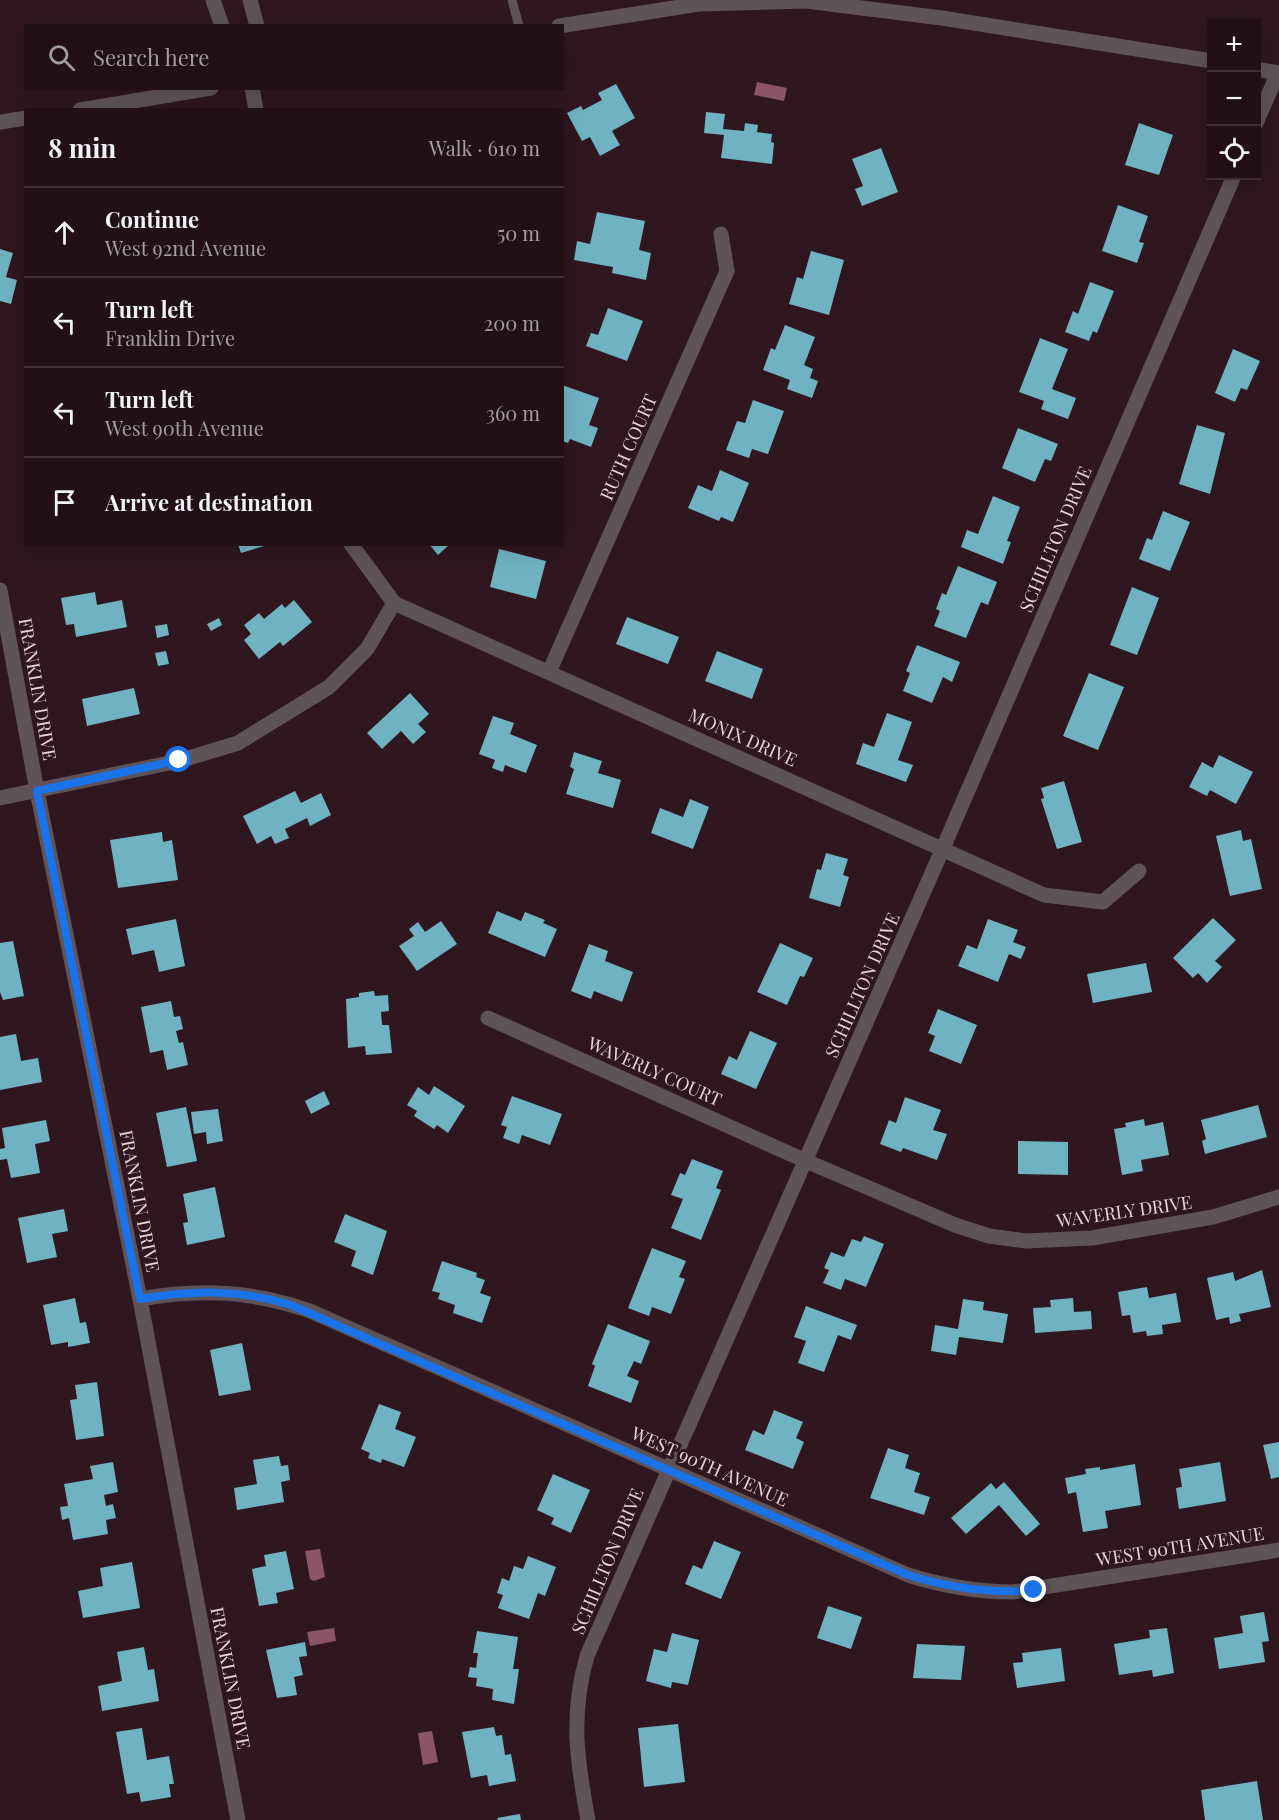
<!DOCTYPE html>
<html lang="en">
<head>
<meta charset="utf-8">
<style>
	:root { --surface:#231017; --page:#2b1920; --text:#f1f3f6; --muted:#a39da1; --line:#403036 }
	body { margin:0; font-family:"Playfair Display",serif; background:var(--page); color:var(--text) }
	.controls { position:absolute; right:18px; top:18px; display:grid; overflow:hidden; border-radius:0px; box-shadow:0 6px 24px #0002 }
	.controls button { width:54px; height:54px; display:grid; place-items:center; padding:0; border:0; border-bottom:2px solid var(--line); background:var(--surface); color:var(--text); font:30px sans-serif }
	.stop { position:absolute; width:18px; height:18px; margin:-14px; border:4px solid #1a73e8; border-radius:50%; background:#fff }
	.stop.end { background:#1a73e8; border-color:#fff; box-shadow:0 2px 6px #0008 }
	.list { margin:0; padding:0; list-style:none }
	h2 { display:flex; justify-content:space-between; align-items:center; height:78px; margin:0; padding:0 24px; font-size:26px }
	h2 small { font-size:20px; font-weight:400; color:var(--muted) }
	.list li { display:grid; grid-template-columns:39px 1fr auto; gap:18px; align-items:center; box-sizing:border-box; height:90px; padding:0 24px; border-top:2px solid var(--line) }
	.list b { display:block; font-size:22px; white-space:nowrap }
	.list p { margin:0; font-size:20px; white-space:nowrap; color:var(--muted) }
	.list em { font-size:20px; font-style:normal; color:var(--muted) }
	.icon { flex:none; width:33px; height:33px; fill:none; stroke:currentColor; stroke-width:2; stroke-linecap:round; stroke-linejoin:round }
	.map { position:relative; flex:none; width:1279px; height:1820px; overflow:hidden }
	.search { position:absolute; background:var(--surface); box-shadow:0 6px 24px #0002; left:24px; top:24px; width:540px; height:66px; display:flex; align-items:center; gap:15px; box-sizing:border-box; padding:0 21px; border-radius:0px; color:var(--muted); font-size:22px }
	.panel { position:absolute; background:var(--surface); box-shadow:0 6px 24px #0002; left:24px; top:108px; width:540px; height:438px; border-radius:0px }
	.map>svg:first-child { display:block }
	.water { fill:#8a5667 }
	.building { fill:#6fb3c2 }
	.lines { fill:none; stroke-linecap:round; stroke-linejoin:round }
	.service { stroke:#605357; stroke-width:9 }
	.minor { stroke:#605357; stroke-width:15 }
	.tertiary { stroke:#605357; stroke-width:15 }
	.route { stroke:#1a73e8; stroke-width:8 }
	.labels { text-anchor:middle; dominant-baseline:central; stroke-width:6; stroke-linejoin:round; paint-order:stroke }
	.street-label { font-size:18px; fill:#e7d5da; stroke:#2f161f }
</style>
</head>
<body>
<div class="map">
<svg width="1279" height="1820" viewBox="0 0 1279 1820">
	<rect width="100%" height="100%" fill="#2f161f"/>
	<path class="water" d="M 757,82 L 787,88 L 784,101 L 754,95 Z
		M 320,1549 L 325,1577 L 314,1581 L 310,1579 L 305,1551 Z
		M 334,1628 L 336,1641 L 310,1646 L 307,1632 Z
		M 432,1731 L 438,1762 L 423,1765 L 418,1733 Z"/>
	<path class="building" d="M 616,84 L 635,118 L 612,131 L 620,145 L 600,156 L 590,137 L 582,141 L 567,113 L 581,106 L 583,110 L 602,100 L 598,93 Z
		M 706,112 L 725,114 L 723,129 L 744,131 L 745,123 L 758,125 L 757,132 L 772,134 L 771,142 L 774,143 L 772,164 L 721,158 L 724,135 L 704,133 Z
		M 1139,123 L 1173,135 L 1159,175 L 1125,165 Z
		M 881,148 L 898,192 L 862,206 L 855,189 L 863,186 L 852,159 Z
		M 1118,205 L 1148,216 L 1139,242 L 1144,243 L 1137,263 L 1102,251 Z
		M 597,212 L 645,221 L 639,250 L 651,253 L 646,280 L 612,273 L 613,267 L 574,260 L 577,241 L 590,244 Z
		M 0,249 L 13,253 L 6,277 L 17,280 L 11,304 L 0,301 Z
		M 811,251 L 844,260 L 829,315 L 789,304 L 797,277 L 803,279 Z
		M 1090,282 L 1114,291 L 1097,333 L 1093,331 L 1089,341 L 1065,332 L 1073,311 L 1078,314 Z
		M 608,308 L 643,321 L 627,361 L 586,346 L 591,333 L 598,335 Z
		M 785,325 L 815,337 L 804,365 L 813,369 L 810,378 L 818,381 L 812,398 L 787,389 L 790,380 L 763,370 L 771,348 L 775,350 Z
		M 1040,338 L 1068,349 L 1052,389 L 1076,398 L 1068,419 L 1041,409 L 1044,401 L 1019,392 Z
		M 1233,349 L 1260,361 L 1247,390 L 1241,388 L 1235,402 L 1215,393 Z
		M 562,385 L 599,398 L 589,425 L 598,428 L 591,447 L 570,439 L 568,443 L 562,441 Z
		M 753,400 L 784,411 L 768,454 L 752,449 L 749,458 L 726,450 L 737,421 L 745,423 Z
		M 1197,425 L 1225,433 L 1210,494 L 1179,484 Z
		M 1018,428 L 1058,444 L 1051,461 L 1045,459 L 1035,482 L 1002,468 Z
		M 720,470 L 749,483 L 733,522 L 721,517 L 719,521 L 688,508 L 698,485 L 712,491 Z
		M 993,496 L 1020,507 L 1007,541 L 1011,542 L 1003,564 L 961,547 L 967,530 L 978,534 Z
		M 1163,511 L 1190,522 L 1170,571 L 1139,559 L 1147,538 L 1152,540 Z
		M 238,544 L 264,544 L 264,546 L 241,553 Z
		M 429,544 L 450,544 L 438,555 Z
		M 499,549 L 546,561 L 536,599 L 490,587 Z
		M 958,566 L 997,582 L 988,605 L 981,602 L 966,638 L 934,626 L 940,611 L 936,609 L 942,593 L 946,595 Z
		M 1132,587 L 1159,598 L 1137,655 L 1110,645 Z
		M 95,592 L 97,605 L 122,600 L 127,627 L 76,637 L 74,624 L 66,625 L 61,598 Z
		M 294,600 L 312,622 L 283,646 L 280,642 L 259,659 L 244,640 L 251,634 L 244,625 L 259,613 L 264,619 L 282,604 L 285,608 Z
		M 627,617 L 679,637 L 668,664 L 616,644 Z
		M 219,618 L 222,625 L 211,631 L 207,624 Z
		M 167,624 L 169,635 L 157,638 L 155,626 Z
		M 917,645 L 960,662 L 952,682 L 943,677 L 932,703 L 903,691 L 910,673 L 906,671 Z
		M 166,651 L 169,664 L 158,666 L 155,653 Z
		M 717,651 L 763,669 L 752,699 L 705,681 Z
		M 1089,673 L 1124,687 L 1098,750 L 1063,736 Z
		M 134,688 L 140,714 L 87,726 L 82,699 Z
		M 410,693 L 429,714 L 418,724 L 426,732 L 413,744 L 401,731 L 382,749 L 367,733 Z
		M 887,713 L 912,722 L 898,760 L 913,765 L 906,782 L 856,764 L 863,743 L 874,747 Z
		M 493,716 L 514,723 L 510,734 L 537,745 L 526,773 L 505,765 L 503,772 L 492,768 L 495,760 L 479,754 Z
		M 574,752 L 602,761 L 598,773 L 621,780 L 613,808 L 566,794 L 574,769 L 570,767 Z
		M 1219,755 L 1253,772 L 1236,804 L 1210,790 L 1207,796 L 1189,787 L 1202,762 L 1213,768 Z
		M 1064,781 L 1082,842 L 1057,849 L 1041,799 L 1044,798 L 1041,788 Z
		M 295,791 L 301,803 L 321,793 L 331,815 L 310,826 L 307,818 L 285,829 L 289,838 L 275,844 L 271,836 L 257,844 L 243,816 Z
		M 690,799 L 709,807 L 693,849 L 651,833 L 660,808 L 683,817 Z
		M 1241,830 L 1243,841 L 1251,839 L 1262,889 L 1230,896 L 1216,836 Z
		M 162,832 L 163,842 L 172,840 L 178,880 L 118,888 L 110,840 Z
		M 826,853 L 848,859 L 843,875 L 849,877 L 840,907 L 809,898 L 817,869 L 821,870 Z
		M 497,911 L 521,921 L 525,912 L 545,920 L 543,923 L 557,929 L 545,957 L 488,933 Z
		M 1213,918 L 1236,940 L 1215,961 L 1222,967 L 1207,983 L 1198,973 L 1193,978 L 1173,958 Z
		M 176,919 L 185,966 L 159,972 L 154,950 L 132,955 L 126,929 Z
		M 988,919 L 1018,930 L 1013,942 L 1026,947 L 1021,959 L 1009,954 L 998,982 L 958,966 L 967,945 L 977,949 Z
		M 441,921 L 457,944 L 417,971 L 399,946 L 414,936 L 409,929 L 418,922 L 425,932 Z
		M 13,941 L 24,996 L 3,1000 L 0,992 L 0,943 Z
		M 780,943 L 813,958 L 804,977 L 800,976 L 787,1005 L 757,992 Z
		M 589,944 L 608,951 L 605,961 L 633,972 L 622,1002 L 594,991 L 591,999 L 571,991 Z
		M 1146,963 L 1152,992 L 1093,1003 L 1087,974 Z
		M 374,991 L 375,996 L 388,995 L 389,1011 L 381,1012 L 382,1025 L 389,1025 L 392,1053 L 366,1055 L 365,1046 L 348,1048 L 346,999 L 359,997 L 359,993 Z
		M 171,1001 L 174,1017 L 180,1016 L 183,1029 L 176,1031 L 179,1043 L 183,1042 L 188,1065 L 167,1070 L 163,1050 L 150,1053 L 141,1007 Z
		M 938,1009 L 977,1025 L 961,1064 L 929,1051 L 935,1036 L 928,1033 Z
		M 750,1031 L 777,1043 L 756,1089 L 721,1074 L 729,1056 L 737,1060 Z
		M 16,1034 L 21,1061 L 38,1058 L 42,1082 L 0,1090 L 0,1037 Z
		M 434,1086 L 465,1106 L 448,1133 L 437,1125 L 434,1129 L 414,1116 L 417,1111 L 407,1105 L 418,1087 L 429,1095 Z
		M 324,1091 L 330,1104 L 311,1114 L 305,1101 Z
		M 512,1096 L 562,1114 L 550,1145 L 522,1135 L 519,1144 L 503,1138 L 507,1127 L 501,1125 Z
		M 905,1097 L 941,1110 L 933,1130 L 947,1134 L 937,1160 L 903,1148 L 901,1152 L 880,1144 L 889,1120 L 896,1123 Z
		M 1258,1105 L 1267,1137 L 1205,1154 L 1202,1141 L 1206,1139 L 1201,1120 Z
		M 186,1107 L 197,1161 L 167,1167 L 156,1113 Z
		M 218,1109 L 223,1141 L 207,1144 L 206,1132 L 194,1134 L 191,1112 Z
		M 1144,1119 L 1145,1126 L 1163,1122 L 1169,1155 L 1141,1160 L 1143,1171 L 1122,1175 L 1114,1129 L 1126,1127 L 1125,1123 Z
		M 46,1120 L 50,1141 L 35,1144 L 40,1173 L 11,1178 L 7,1159 L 0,1160 L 0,1149 L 5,1148 L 2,1128 Z
		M 1018,1141 L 1068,1142 L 1068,1175 L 1018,1174 Z
		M 692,1159 L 723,1171 L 716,1188 L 721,1190 L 701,1240 L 671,1228 L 683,1199 L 671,1195 L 680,1173 L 685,1175 Z
		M 215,1187 L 225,1237 L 187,1245 L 183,1223 L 188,1222 L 183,1194 Z
		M 64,1209 L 68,1231 L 52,1234 L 57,1257 L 27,1263 L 18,1218 Z
		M 345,1214 L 387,1231 L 373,1275 L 351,1266 L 356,1251 L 334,1242 Z
		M 864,1236 L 884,1244 L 866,1287 L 845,1279 L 841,1290 L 823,1283 L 829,1270 L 824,1268 L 831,1252 L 844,1257 L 852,1239 L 861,1242 Z
		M 652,1248 L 686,1261 L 679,1277 L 685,1279 L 671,1314 L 652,1307 L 649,1316 L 628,1308 Z
		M 442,1261 L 477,1273 L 476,1277 L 485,1280 L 480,1293 L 491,1297 L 482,1323 L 453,1313 L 455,1305 L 438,1299 L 440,1293 L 432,1291 Z
		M 1262,1270 L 1271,1307 L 1239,1314 L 1241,1321 L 1230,1324 L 1229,1317 L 1216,1320 L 1207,1278 L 1233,1272 L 1235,1281 Z
		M 1147,1287 L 1149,1298 L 1176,1293 L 1181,1322 L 1162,1325 L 1163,1334 L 1147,1336 L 1146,1331 L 1133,1333 L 1130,1315 L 1122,1316 L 1118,1292 Z
		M 75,1298 L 80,1323 L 86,1322 L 90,1343 L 68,1347 L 68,1342 L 51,1345 L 43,1305 Z
		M 1073,1298 L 1074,1312 L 1091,1311 L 1092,1329 L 1035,1333 L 1033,1308 L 1051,1307 L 1050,1300 Z
		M 963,1299 L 984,1302 L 983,1310 L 1008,1314 L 1003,1343 L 959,1337 L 956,1355 L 931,1351 L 935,1325 L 958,1329 Z
		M 806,1306 L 857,1325 L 851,1340 L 838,1335 L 824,1372 L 798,1363 L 806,1341 L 794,1337 Z
		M 608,1324 L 650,1341 L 641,1364 L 634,1361 L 627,1376 L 639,1381 L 631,1403 L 588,1386 L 595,1366 L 592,1364 Z
		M 242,1343 L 251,1390 L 219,1396 L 210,1350 Z
		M 97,1382 L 104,1436 L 76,1440 L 70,1400 L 77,1399 L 75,1385 Z
		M 379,1404 L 401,1412 L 395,1429 L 416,1437 L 404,1467 L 382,1459 L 381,1463 L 368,1458 L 370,1453 L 361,1449 Z
		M 774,1410 L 803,1422 L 796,1438 L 804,1442 L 793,1469 L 745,1450 L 753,1430 L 764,1435 Z
		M 1279,1442 L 1279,1477 L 1271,1479 L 1263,1445 Z
		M 888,1448 L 909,1455 L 905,1468 L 920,1473 L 914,1492 L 930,1497 L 924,1515 L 870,1498 Z
		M 279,1456 L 281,1466 L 288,1465 L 290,1480 L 281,1482 L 284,1502 L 237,1510 L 234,1488 L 257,1484 L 253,1460 Z
		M 113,1462 L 118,1492 L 104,1495 L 106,1506 L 113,1504 L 116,1518 L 106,1520 L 108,1534 L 73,1540 L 69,1518 L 62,1520 L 60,1507 L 68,1506 L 64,1484 L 93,1479 L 90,1466 Z
		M 1220,1462 L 1226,1501 L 1179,1509 L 1176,1488 L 1182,1487 L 1179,1469 Z
		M 1135,1464 L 1141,1505 L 1105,1511 L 1108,1528 L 1083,1532 L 1076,1492 L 1068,1494 L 1065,1478 L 1086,1474 L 1085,1469 L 1100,1467 L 1100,1470 Z
		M 553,1474 L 590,1490 L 571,1533 L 551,1524 L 554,1518 L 537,1510 Z
		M 1004,1482 L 1040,1524 L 1026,1536 L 999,1505 L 966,1534 L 951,1518 L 991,1483 L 996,1489 Z
		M 714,1541 L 741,1552 L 721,1599 L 685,1584 L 693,1565 L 702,1569 Z
		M 286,1551 L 294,1589 L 276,1593 L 278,1603 L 259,1606 L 252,1569 L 266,1566 L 264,1555 Z
		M 528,1556 L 556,1567 L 545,1596 L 538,1593 L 529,1619 L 498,1608 L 503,1595 L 497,1593 L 502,1578 L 509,1581 L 514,1566 L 523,1569 Z
		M 132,1562 L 140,1608 L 83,1618 L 78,1591 L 103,1586 L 100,1568 Z
		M 828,1606 L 862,1617 L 851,1649 L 817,1638 Z
		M 1264,1612 L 1269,1641 L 1262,1642 L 1265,1662 L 1219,1669 L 1214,1638 L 1243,1633 L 1240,1616 Z
		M 1167,1628 L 1174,1673 L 1153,1677 L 1152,1670 L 1119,1675 L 1114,1644 L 1150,1638 L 1149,1630 Z
		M 477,1631 L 518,1637 L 513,1669 L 519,1669 L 514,1704 L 492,1700 L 493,1689 L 476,1686 L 477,1678 L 468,1677 L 470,1667 L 476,1668 L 478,1653 L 473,1653 Z
		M 672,1633 L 699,1640 L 688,1685 L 672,1682 L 671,1688 L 646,1681 L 654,1649 L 667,1652 Z
		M 305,1642 L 307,1656 L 299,1657 L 303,1675 L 294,1677 L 297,1695 L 277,1698 L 266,1650 Z
		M 917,1644 L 965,1646 L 961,1680 L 913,1678 Z
		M 144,1647 L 148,1670 L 154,1669 L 159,1701 L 102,1711 L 98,1686 L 122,1681 L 117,1652 Z
		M 1061,1648 L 1065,1681 L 1017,1688 L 1013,1663 L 1023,1662 L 1022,1653 Z
		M 678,1724 L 685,1782 L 644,1787 L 638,1728 Z
		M 494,1727 L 496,1736 L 502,1735 L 505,1755 L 511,1754 L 516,1781 L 489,1786 L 487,1775 L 471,1778 L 462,1732 Z
		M 142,1728 L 147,1760 L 169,1756 L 174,1784 L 169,1784 L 171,1797 L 141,1802 L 139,1792 L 127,1794 L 116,1732 Z
		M 1257,1781 L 1263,1820 L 1205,1820 L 1201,1790 Z
		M 520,1814 L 521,1820 L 498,1820 L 497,1818 Z"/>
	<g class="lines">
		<path class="service" d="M 512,0 L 519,26"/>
		<path class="minor" d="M 213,0 L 222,26
			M 250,0 L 257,26
			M 252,88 L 256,110
			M 1256,123 L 1278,73
			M 351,544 L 394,603 L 1044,895 L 1103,902 L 1139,871
			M 0,590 L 37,791 L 140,1299 L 238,1820
			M 549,672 L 727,271 L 721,234
			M 0,798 L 179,761 L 238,743 L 329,687 L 367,649 L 394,603
			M 488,1018 L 806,1161 L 955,1225 L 989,1236 L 1026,1241 L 1092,1238 L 1213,1217 L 1279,1197
			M 140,1299 C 201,1288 252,1291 310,1311 L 908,1575 C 943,1586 976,1592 1013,1592 L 1279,1550
			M 588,1820 C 577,1761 570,1715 587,1656 L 943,848 L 1234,176"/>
		<path class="tertiary" d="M 559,26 L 699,4 L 806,1 L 942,18 L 1212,61
			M 1256,69 L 1279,73
			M 80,110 L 211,88
			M 0,122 L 26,118"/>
	</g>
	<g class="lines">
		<path class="route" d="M 179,760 L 37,791 L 140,1299 C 192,1290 240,1289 291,1305 L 908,1575 C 950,1588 990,1594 1034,1590"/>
	</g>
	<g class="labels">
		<g class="street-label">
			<text transform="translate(628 447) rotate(-66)">RUTH COURT</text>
			<text transform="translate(1055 539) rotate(-67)">SCHILLTON DRIVE</text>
			<text transform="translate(38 689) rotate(80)">FRANKLIN DRIVE</text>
			<text transform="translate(743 737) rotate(24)">MONIX DRIVE</text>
			<text transform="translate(862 985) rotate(-66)">SCHILLTON DRIVE</text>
			<text transform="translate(655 1071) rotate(24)">WAVERLY COURT</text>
			<text transform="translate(140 1201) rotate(79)">FRANKLIN DRIVE</text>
			<text transform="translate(1124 1211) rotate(-8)">WAVERLY DRIVE</text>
			<text transform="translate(710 1466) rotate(24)">WEST 90TH AVENUE</text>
			<text transform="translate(1180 1546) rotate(-9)">WEST 90TH AVENUE</text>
			<text transform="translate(607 1561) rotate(-67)">SCHILLTON DRIVE</text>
			<text transform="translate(231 1678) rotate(79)">FRANKLIN DRIVE</text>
		</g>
	</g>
</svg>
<div class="controls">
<button>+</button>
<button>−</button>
<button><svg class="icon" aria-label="locate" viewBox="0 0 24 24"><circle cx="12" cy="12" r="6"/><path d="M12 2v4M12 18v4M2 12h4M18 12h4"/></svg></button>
</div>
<div class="stop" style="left:179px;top:760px"></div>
<div class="stop end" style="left:1034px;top:1590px"></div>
<div class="search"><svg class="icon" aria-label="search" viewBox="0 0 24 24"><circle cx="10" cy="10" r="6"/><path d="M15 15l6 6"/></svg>Search here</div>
<section class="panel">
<h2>8 min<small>Walk · 610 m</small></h2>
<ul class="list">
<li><svg class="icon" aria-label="ahead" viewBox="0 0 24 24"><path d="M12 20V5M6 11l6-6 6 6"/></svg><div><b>Continue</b><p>West 92nd Avenue</p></div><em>50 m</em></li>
<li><svg class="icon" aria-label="left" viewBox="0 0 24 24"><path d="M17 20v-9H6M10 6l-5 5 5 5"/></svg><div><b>Turn left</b><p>Franklin Drive</p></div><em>200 m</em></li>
<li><svg class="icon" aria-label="left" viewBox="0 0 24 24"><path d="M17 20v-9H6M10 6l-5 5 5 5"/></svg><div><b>Turn left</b><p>West 90th Avenue</p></div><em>360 m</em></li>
<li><svg class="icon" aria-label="arrive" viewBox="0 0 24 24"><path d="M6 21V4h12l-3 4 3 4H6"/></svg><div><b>Arrive at destination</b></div></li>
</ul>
</section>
</div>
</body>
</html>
